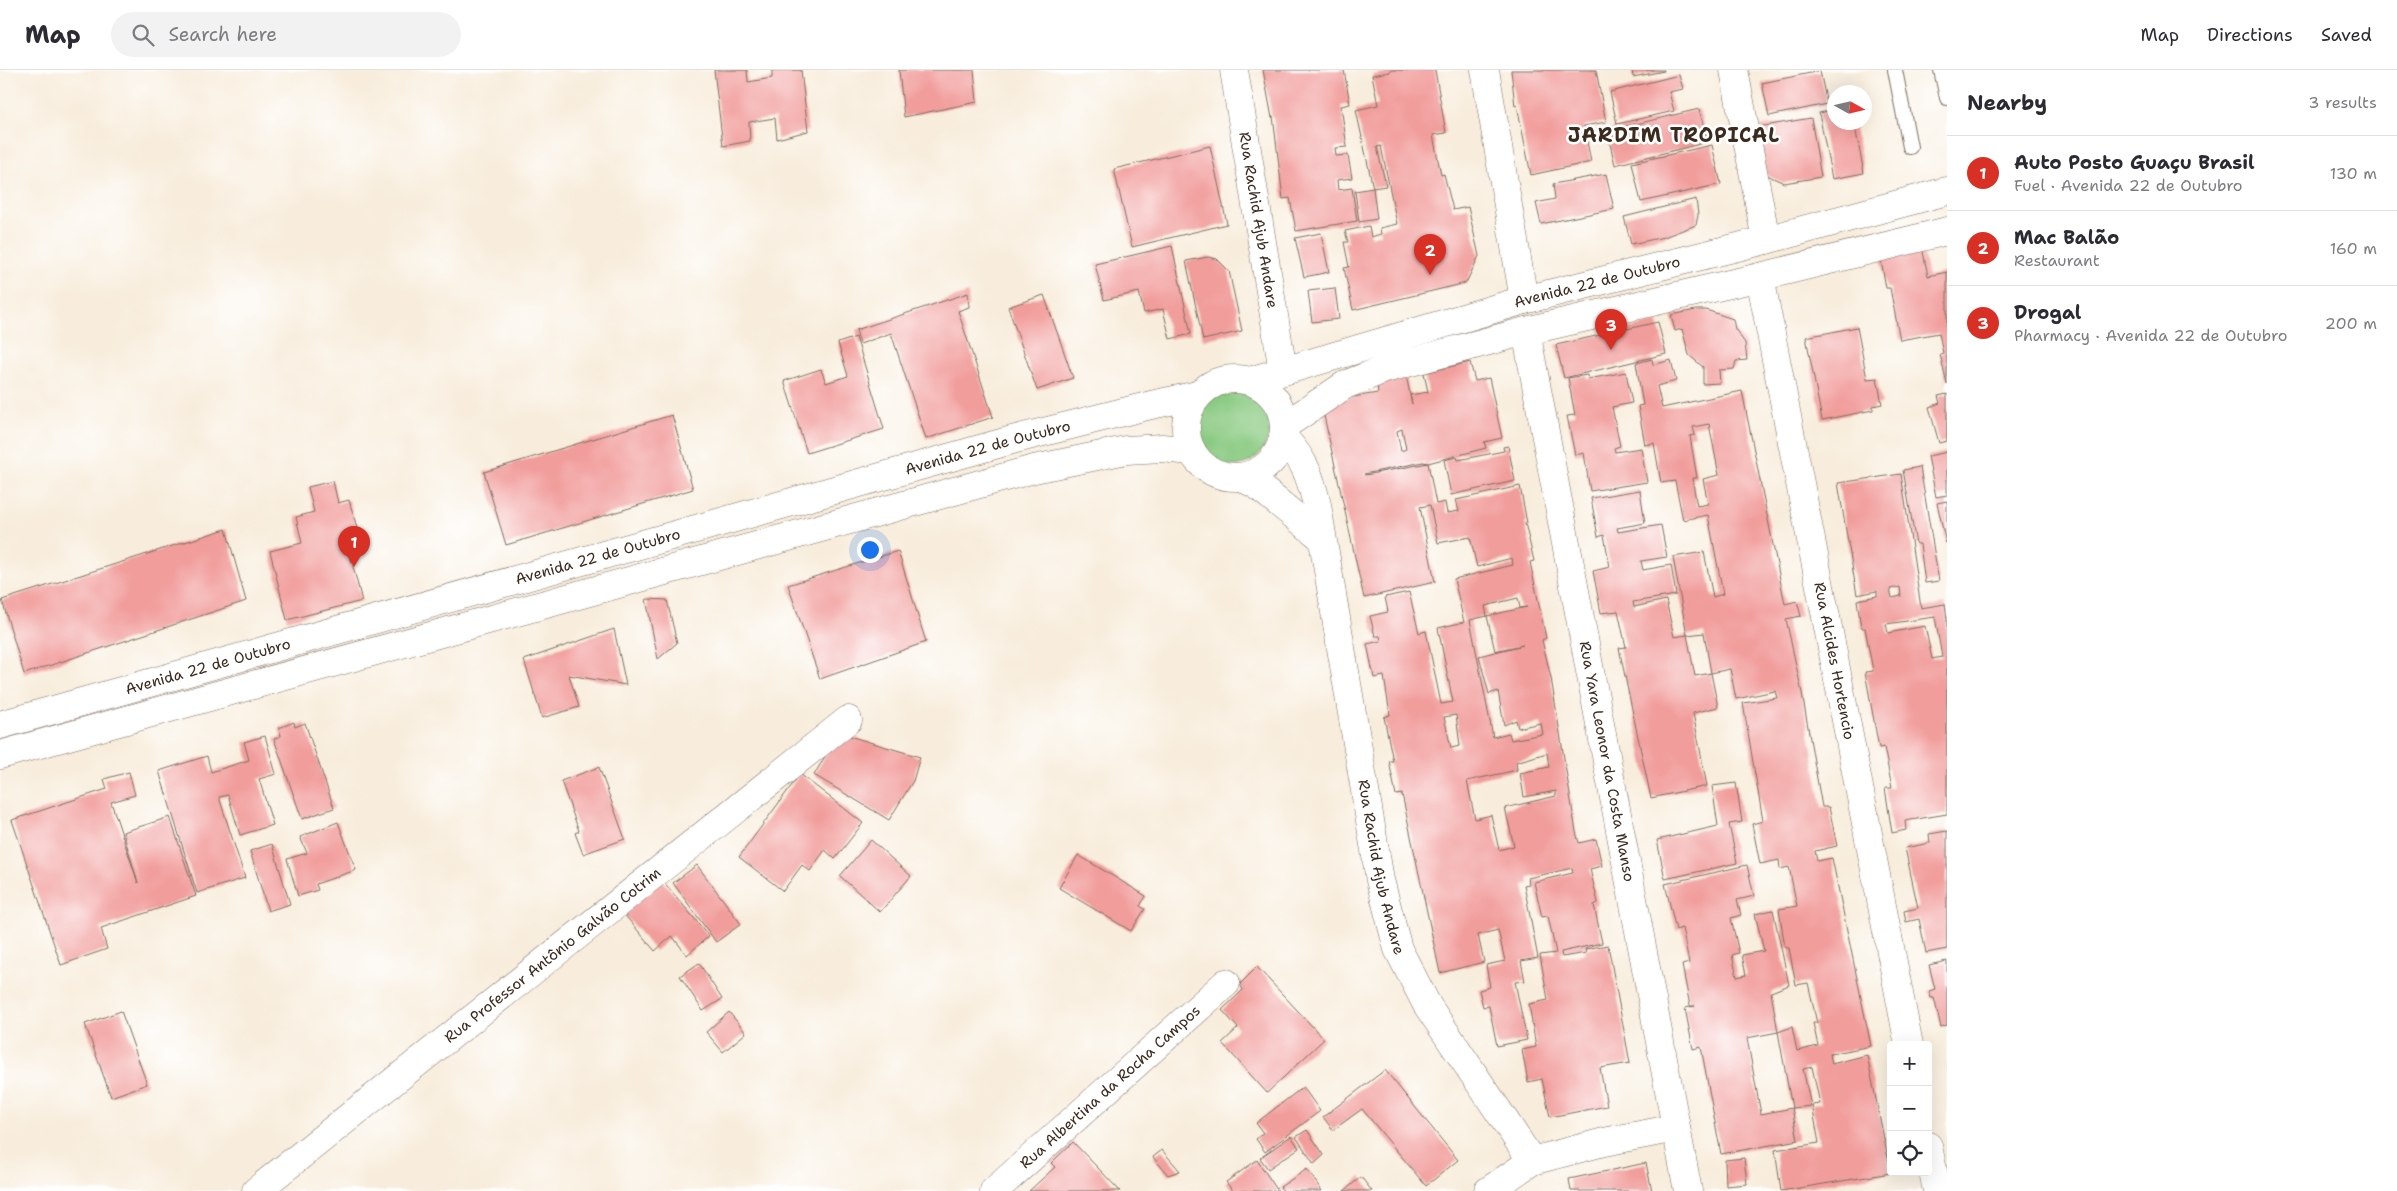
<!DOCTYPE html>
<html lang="en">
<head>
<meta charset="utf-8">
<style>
	:root { --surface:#fff; --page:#f2f2f3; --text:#2b2b33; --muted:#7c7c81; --line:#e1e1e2; --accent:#d93025 }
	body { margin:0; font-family:"Shantell Sans",sans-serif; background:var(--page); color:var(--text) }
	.controls { position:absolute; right:15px; bottom:15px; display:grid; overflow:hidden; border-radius:5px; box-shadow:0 5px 20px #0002 }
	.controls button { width:45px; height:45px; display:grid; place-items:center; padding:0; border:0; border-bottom:1px solid var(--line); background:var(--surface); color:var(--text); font:25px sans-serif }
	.compass { position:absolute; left:1827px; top:15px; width:45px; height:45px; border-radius:50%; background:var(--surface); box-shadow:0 5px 20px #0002; rotate:98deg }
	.you { position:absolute; left:869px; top:479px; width:18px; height:18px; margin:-12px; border:4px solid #fff; border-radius:50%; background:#1a73e8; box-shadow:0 0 0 8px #1a73e833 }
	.badge { display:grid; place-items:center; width:32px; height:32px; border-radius:50%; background:var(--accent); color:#fff; font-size:16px; font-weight:700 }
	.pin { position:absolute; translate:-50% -41px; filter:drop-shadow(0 1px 2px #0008) }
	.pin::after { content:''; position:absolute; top:26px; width:18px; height:15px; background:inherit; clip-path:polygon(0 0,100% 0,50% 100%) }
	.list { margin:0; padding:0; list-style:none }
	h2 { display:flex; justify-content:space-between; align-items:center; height:65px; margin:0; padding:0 20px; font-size:21px }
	h2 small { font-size:16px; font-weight:400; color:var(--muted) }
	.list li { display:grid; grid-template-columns:32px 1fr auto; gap:15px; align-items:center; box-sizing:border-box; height:75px; padding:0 20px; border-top:1px solid var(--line) }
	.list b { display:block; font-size:19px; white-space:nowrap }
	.list p { margin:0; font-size:16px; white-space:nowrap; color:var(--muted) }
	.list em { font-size:16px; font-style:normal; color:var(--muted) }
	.icon { flex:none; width:28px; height:28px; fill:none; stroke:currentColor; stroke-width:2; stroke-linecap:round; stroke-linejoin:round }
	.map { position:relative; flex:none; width:1947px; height:1121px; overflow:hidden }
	header { display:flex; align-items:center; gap:30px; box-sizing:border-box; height:70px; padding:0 25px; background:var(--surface); border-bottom:1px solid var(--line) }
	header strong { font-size:24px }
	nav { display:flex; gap:28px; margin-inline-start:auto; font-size:18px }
	.search { width:350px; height:45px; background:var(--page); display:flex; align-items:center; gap:12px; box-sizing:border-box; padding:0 18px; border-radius:28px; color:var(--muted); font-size:19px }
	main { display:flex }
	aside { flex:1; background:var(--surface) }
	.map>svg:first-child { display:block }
	.green { fill:#8aca82; stroke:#627a50 }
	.building { fill:#f19d9b; fill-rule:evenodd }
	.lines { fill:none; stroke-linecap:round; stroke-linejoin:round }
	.service-casing { stroke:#7d6e60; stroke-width:16 }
	.minor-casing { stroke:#7d6e60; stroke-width:29 }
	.tertiary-casing { stroke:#7d6e60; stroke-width:29 }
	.service { stroke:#fff; stroke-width:14 }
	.minor { stroke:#fff; stroke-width:28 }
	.tertiary { stroke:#fff; stroke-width:28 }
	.labels { text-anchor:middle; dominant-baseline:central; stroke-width:5; stroke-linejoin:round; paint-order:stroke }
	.street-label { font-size:15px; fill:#3b2a1e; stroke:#fff }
	.district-label { font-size:20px; font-weight:bold; letter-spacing:1px; fill:#3b2a1e; stroke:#fff }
</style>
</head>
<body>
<header>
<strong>Map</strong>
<div class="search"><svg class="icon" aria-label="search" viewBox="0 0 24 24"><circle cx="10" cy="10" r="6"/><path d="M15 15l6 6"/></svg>Search here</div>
<nav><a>Map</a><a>Directions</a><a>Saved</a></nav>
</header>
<main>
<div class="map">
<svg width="1947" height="1121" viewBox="0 0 1947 1121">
	<rect width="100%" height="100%" fill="#fff"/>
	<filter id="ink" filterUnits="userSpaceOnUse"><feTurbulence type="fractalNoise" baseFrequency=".02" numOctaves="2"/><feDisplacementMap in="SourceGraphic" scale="10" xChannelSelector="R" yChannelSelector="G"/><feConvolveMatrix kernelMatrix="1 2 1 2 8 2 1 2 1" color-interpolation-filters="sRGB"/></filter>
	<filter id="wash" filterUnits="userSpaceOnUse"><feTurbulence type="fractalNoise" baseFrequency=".0096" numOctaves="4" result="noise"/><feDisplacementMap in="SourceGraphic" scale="20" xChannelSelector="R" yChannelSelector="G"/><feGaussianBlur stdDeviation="1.12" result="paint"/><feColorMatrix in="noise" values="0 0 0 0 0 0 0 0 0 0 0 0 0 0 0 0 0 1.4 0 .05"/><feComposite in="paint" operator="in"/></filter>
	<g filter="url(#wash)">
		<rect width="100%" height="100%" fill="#f8eddc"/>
		<path class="green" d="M1195 359a37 37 0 1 1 74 0a37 37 0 1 1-74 0Z"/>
		<g id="blocks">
			<path class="building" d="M 714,0 L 747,0 L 748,12 L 772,8 L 772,0 L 801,0 L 808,61 L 777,69 L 775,48 L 749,52 L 750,71 L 723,76 Z
				M 899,0 L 974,0 L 977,32 L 904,47 Z
				M 1263,0 L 1344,0 L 1350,34 L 1341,36 L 1347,77 L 1335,78 L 1336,86 L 1348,85 L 1352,108 L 1337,110 L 1338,120 L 1352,118 L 1357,151 L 1296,161 L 1290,128 L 1283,129 L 1273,46 L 1272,48 Z
				M 1389,0 L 1435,0 L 1446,63 L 1433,65 L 1441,105 L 1444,104 L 1453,140 L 1468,137 L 1479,186 L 1466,213 L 1353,240 L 1344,198 L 1349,197 L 1344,172 L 1348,172 L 1345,161 L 1369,156 L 1371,167 L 1381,164 L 1380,158 L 1397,154 L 1381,76 L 1377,77 L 1386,116 L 1373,118 L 1356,40 L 1378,35 L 1372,5 L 1390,2 Z
				M 1511,0 L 1596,0 L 1606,52 L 1584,56 L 1591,92 L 1531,105 L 1517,35 L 1515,36 Z
				M 1632,0 L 1664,0 L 1664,1 L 1633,7 Z
				M 1820,1 L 1827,34 L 1769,46 L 1762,13 Z
				M 1679,5 L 1683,19 L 1669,22 L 1674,41 L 1617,54 L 1610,22 Z
				M 1699,39 L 1708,72 L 1615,95 L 1607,61 Z
				M 1834,40 L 1834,52 L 1854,52 L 1864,103 L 1832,109 L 1819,43 Z
				M 1811,48 L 1821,107 L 1784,113 L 1771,107 L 1765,103 L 1758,57 Z
				M 1712,75 L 1721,114 L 1641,132 L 1632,93 Z
				M 1210,76 L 1227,154 L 1132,177 L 1114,99 Z
				M 1606,104 L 1614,139 L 1541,154 L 1536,133 L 1555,129 L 1553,114 Z
				M 1373,118 L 1377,149 L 1359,152 L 1355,121 Z
				M 1696,129 L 1698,145 L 1696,155 L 1664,167 L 1631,174 L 1624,147 Z
				M 1321,163 L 1329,202 L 1304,207 L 1295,168 Z
				M 1172,176 L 1191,264 L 1170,269 L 1163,239 L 1144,243 L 1139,222 L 1104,230 L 1095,194 Z
				M 1922,177 L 1928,206 L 1947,202 L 1947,314 L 1940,284 L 1943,283 L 1939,263 L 1900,270 L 1890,218 L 1886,218 L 1880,185 Z
				M 1208,187 L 1217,189 L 1229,201 L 1242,261 L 1203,270 L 1186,191 Z
				M 1335,218 L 1339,249 L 1312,252 L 1308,221 Z
				M 968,223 L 969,237 L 958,241 L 993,347 L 926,369 L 891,263 L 860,274 L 856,260 Z
				M 1044,225 L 1073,308 L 1037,320 L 1008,237 Z
				M 1696,240 L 1706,240 L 1733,249 L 1735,259 L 1745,273 L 1747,290 L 1736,291 L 1734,299 L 1719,300 L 1720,313 L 1703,314 L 1703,297 L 1689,285 L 1682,259 L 1675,261 L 1671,245 Z
				M 1658,252 L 1666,284 L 1564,308 L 1556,275 Z
				M 1857,257 L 1867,309 L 1877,308 L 1882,334 L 1873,336 L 1873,340 L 1822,350 L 1806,267 Z
				M 856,267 L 884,359 L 807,383 L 784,311 L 821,299 L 826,313 L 848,306 L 838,273 Z
				M 1652,289 L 1653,295 L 1671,290 L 1676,311 L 1657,316 L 1662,338 L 1742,321 L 1785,534 L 1797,531 L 1801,546 L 1786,549 L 1802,623 L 1822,737 L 1829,737 L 1837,776 L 1815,781 L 1817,791 L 1832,788 L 1871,976 L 1830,984 L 1832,994 L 1867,985 L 1891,1103 L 1781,1121 L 1775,1080 L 1819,1073 L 1812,1035 L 1820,1034 L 1812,997 L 1803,999 L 1811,1036 L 1792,1038 L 1778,962 L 1792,957 L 1797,981 L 1818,976 L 1813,953 L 1817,953 L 1808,913 L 1796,915 L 1789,878 L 1785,878 L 1779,839 L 1797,836 L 1789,797 L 1780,799 L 1779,790 L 1760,794 L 1752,754 L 1763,751 L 1743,633 L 1777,628 L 1775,621 L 1736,629 L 1730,599 L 1711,603 L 1704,563 L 1687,565 L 1695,606 L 1711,603 L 1718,637 L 1693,643 L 1707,716 L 1651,728 L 1619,578 L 1626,577 L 1618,541 L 1601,543 L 1593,501 L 1610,497 L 1604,465 L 1598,467 L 1591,428 L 1640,420 L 1645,453 L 1617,458 L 1618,462 L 1661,455 L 1667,487 L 1641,491 L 1643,500 L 1671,495 L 1676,525 L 1633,532 L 1634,537 L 1666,530 L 1674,567 L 1687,565 L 1673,487 L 1704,482 L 1713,527 L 1723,524 L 1708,445 L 1683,450 L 1675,411 L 1661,413 L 1654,373 L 1645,375 L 1638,336 L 1643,335 L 1636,293 ZM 1709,354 L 1719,405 L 1703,409 L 1708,434 L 1697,436 L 1692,408 L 1697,408 L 1690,366 L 1695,365 L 1693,357 Z
				M 1470,292 L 1475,311 L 1489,308 L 1502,368 L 1484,372 L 1486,378 L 1428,393 L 1436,434 L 1445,432 L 1447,443 L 1459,441 L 1456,430 L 1520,416 L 1527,453 L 1525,453 L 1534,491 L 1530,492 L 1546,568 L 1542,570 L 1551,608 L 1576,762 L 1579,773 L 1596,769 L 1602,796 L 1590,799 L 1598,833 L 1594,835 L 1602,873 L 1561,882 L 1562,887 L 1586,883 L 1585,879 L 1608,875 L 1630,993 L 1600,998 L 1607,1036 L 1550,1047 L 1542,1009 L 1528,1012 L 1522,980 L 1536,977 L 1529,934 L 1548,930 L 1540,885 L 1556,883 L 1548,846 L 1542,847 L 1534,812 L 1573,803 L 1572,798 L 1528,808 L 1529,814 L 1524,815 L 1538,888 L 1521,891 L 1525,911 L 1515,912 L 1527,970 L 1497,976 L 1489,936 L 1483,937 L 1479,920 L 1490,917 L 1486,895 L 1505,891 L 1498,860 L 1478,865 L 1484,892 L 1440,903 L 1402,724 L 1396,725 L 1389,691 L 1393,691 L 1384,647 L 1390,645 L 1384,606 L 1374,608 L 1367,574 L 1381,571 L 1380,566 L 1375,566 L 1370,546 L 1388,542 L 1385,527 L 1409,522 L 1419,563 L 1426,561 L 1441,634 L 1453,632 L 1438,558 L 1464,552 L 1454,509 L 1513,495 L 1512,488 L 1477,497 L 1470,467 L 1438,473 L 1430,435 L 1420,437 L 1435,512 L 1364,528 L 1323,341 L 1334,330 L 1378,323 L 1377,313 L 1406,305 L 1412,334 L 1410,325 L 1428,322 L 1424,303 ZM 1402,359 L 1406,379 L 1401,381 L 1397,361 ZM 1423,392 L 1428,393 L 1365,405 L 1364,404 ZM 1518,528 L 1520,538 L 1527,537 L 1487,546 L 1495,581 L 1523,575 L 1479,586 L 1489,624 L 1498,621 L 1504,655 L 1516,650 L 1518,658 L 1541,653 L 1543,664 L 1511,670 L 1509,663 L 1493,667 L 1470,550 L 1487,546 L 1485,536 ZM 1456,645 L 1460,676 L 1451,678 L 1444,647 ZM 1547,683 L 1549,697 L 1520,703 L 1524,727 L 1556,721 L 1556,726 L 1505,738 L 1514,776 L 1499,780 L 1491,745 L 1475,749 L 1467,711 L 1517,700 L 1516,692 Z
				M 1626,302 L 1632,333 L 1612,337 L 1620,376 L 1614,378 L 1615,382 L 1641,378 L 1647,412 L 1590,421 L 1584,383 L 1575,385 L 1567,346 L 1575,345 L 1568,308 L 1587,305 L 1588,309 Z
				M 1947,324 L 1947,371 L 1939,373 L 1929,337 L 1940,333 L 1938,326 Z
				M 672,345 L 693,419 L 506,475 L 484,402 Z
				M 1508,376 L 1515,411 L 1451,425 L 1444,390 L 1457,387 L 1458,390 L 1504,381 L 1503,377 Z
				M 1947,382 L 1947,425 L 1936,427 L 1928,386 Z
				M 1920,397 L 1939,511 L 1925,513 L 1920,474 L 1916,474 L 1903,400 Z
				M 1901,404 L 1921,538 L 1945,534 L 1947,549 L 1947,744 L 1905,751 L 1906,760 L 1892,763 L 1885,718 L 1892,718 L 1884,677 L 1879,678 L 1865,602 L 1873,601 L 1865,558 L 1861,558 L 1857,530 L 1877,526 L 1877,521 L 1857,525 L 1838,413 ZM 1900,517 L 1901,526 L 1892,528 L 1890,519 ZM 1935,547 L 1942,587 L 1932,589 L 1925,556 L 1888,563 L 1886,554 Z
				M 333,411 L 338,433 L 349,430 L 357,458 L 344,462 L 362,531 L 287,550 L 270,481 L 302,473 L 296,447 L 314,442 L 308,417 Z
				M 1947,431 L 1947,473 L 1946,473 L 1937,433 Z
				M 226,459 L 246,531 L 24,604 L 2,530 Z
				M 898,481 L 926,572 L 820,609 L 788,515 Z
				M 646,529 L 667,530 L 677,573 L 658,589 Z
				M 614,559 L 626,615 L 569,605 L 579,637 L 542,648 L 524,590 Z
				M 294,652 L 295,657 L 305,653 L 334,738 L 302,749 L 274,669 L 281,666 L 279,658 Z
				M 839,663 L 920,687 L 913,711 L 889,750 L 814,705 Z
				M 265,666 L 276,704 L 259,709 L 273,755 L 240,765 L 228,725 L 219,727 L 245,808 L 197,823 L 159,701 L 207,686 L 211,702 L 249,690 L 244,672 Z
				M 599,697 L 625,769 L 583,784 L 575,763 L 579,761 L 561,711 Z
				M 129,702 L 135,725 L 111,732 L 138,813 L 123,762 L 170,747 L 196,826 L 101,858 L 107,879 L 61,895 L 12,750 L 107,719 L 104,709 Z
				M 800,704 L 863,753 L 835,789 L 825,780 L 810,801 L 802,795 L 783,821 L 739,787 Z
				M 1736,713 L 1742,752 L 1729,754 L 1737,793 L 1665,809 L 1657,770 L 1718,756 L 1712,716 Z
				M 338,752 L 356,800 L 316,814 L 318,820 L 298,826 L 287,789 L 307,783 L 300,767 Z
				M 1947,761 L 1947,879 L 1926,883 L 1919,849 L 1906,852 L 1904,841 L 1918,838 L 1905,778 L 1930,773 L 1929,764 Z
				M 871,770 L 911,806 L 880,842 L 840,806 Z
				M 272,774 L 290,834 L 268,841 L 250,781 Z
				M 1078,785 L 1146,826 L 1140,836 L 1145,839 L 1131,861 L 1059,818 Z
				M 697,795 L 741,854 L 716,872 L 673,813 Z
				M 1747,795 L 1754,826 L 1737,830 L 1741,845 L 1731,848 L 1739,883 L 1732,885 L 1737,907 L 1746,905 L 1742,885 L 1764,881 L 1755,844 L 1773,840 L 1789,915 L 1771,922 L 1778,962 L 1747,968 L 1761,1044 L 1792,1038 L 1798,1070 L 1721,1084 L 1701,977 L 1693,979 L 1685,938 L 1695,936 L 1690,936 L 1682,895 L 1689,893 L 1682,858 L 1676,860 L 1665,814 Z
				M 662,810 L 709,866 L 687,885 L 672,866 L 655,881 L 623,843 Z
				M 1947,891 L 1947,955 L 1941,957 L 1934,928 L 1931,928 L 1929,921 L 1935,919 L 1929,895 Z
				M 699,893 L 722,929 L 703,941 L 680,906 Z
				M 1257,897 L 1324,969 L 1267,1023 L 1222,973 L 1238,958 L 1222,940 L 1243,920 L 1240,914 Z
				M 121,941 L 147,1014 L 111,1027 L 85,954 Z
				M 729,942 L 746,963 L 723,982 L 706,962 Z
				M 1385,1000 L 1458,1090 L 1426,1116 L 1362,1039 L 1333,1060 L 1323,1047 Z
				M 1303,1017 L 1320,1041 L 1265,1082 L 1256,1069 L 1263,1063 L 1256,1053 Z
				M 1307,1060 L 1324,1085 L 1314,1094 L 1296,1067 Z
				M 1291,1066 L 1299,1078 L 1268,1099 L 1260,1088 Z
				M 1073,1072 L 1120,1121 L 1029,1121 L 1055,1097 L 1051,1093 Z
				M 1162,1080 L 1180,1101 L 1168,1105 L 1153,1087 Z
				M 1744,1088 L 1747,1114 L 1726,1116 L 1725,1090 Z
				M 1257,1090 L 1278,1121 L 1233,1121 L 1226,1112 Z
				M 1646,1093 L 1652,1121 L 1571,1121 L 1569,1109 Z
				M 1307,1099 L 1322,1121 L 1283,1121 L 1280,1117 Z
				M 1361,1107 L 1372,1121 L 1344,1121 Z"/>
		</g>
	</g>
	<g filter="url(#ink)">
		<use href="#blocks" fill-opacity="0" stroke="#7d6e60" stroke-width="1"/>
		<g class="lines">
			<defs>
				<path id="service" d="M 1895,0 L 1910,77
					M 1941,0 L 1947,28"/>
				<g id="minor">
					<path id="s1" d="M 1234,0 L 1283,301"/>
					<path d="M 1485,0 L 1524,230"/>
					<path d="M 1734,0 L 1766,170"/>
					<path id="s2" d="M 1760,207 L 1909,975"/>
					<path id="s3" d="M 1526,261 L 1688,1121"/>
					<path id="s4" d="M 1283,367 C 1304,389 1310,405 1317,435 L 1380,810 L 1398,879 L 1427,935 L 1532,1091"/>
					<path d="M 1241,407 L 1258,416 L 1322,468"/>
					<path d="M 1928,1076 L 1937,1121"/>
					<path id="s5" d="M 256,1121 L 848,650"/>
					<path id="s6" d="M 994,1121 L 1226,913"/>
					<path d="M 1488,1121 L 1532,1091 L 1604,1072 L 1676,1058"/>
				</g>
				<g id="tertiary">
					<circle cx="1235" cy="358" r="49"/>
					<path id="s7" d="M 1250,311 L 1524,230 L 1766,170 L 1947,121"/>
					<path d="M 1284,356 L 1345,315 L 1385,299 L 1526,261 L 1760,207 L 1947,161"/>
					<path id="s8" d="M 0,655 L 1012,370 L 1151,335 L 1198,325"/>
					<path d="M 0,685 L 1034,399 L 1126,380 L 1162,378 L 1192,381"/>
				</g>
			</defs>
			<use href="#service" class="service-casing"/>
			<use href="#minor" class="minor-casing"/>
			<use href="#tertiary" class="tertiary-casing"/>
			<use href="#service" class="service"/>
			<use href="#minor" class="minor"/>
			<use href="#tertiary" class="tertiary"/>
		</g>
	</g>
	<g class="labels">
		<g class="street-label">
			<text stroke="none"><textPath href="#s1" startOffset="152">Rua Rachid Ajub Andare</textPath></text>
			<text stroke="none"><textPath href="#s7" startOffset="361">Avenida 22 de Outubro</textPath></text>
			<text stroke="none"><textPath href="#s8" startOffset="1026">Avenida 22 de Outubro</textPath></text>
			<text stroke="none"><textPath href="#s8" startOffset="621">Avenida 22 de Outubro</textPath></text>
			<text stroke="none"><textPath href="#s2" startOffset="391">Rua Alcides Hortencio</textPath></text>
			<text stroke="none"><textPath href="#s8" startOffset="216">Avenida 22 de Outubro</textPath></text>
			<text stroke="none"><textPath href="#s3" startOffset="438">Rua Yara Leonor da Costa Manso</textPath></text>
			<text stroke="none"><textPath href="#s4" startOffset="445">Rua Rachid Ajub Andare</textPath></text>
			<text stroke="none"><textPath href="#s5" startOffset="379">Rua Professor Antônio Galvão Cotrim</textPath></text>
			<text stroke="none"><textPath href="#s6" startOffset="156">Rua Albertina da Rocha Campos</textPath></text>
		</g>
		<g class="district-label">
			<text x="1674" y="65">JARDIM TROPICAL</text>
		</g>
	</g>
</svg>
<div class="controls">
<button>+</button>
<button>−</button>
<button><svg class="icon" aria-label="locate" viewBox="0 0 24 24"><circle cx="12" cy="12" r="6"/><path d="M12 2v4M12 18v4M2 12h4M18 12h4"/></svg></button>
</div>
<svg class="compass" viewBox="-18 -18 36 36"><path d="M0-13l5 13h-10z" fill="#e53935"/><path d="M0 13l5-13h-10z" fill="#7c7c81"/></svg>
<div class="you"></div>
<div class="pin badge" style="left:354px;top:497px">1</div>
<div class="pin badge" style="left:1430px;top:205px">2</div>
<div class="pin badge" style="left:1611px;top:280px">3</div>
</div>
<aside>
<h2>Nearby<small>3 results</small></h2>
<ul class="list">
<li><span class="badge">1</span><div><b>Auto Posto Guaçu Brasil</b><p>Fuel · Avenida 22 de Outubro</p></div><em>130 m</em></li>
<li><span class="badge">2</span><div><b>Mac Balão</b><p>Restaurant</p></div><em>160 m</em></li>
<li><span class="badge">3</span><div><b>Drogal</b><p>Pharmacy · Avenida 22 de Outubro</p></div><em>200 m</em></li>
</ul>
</aside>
</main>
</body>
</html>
